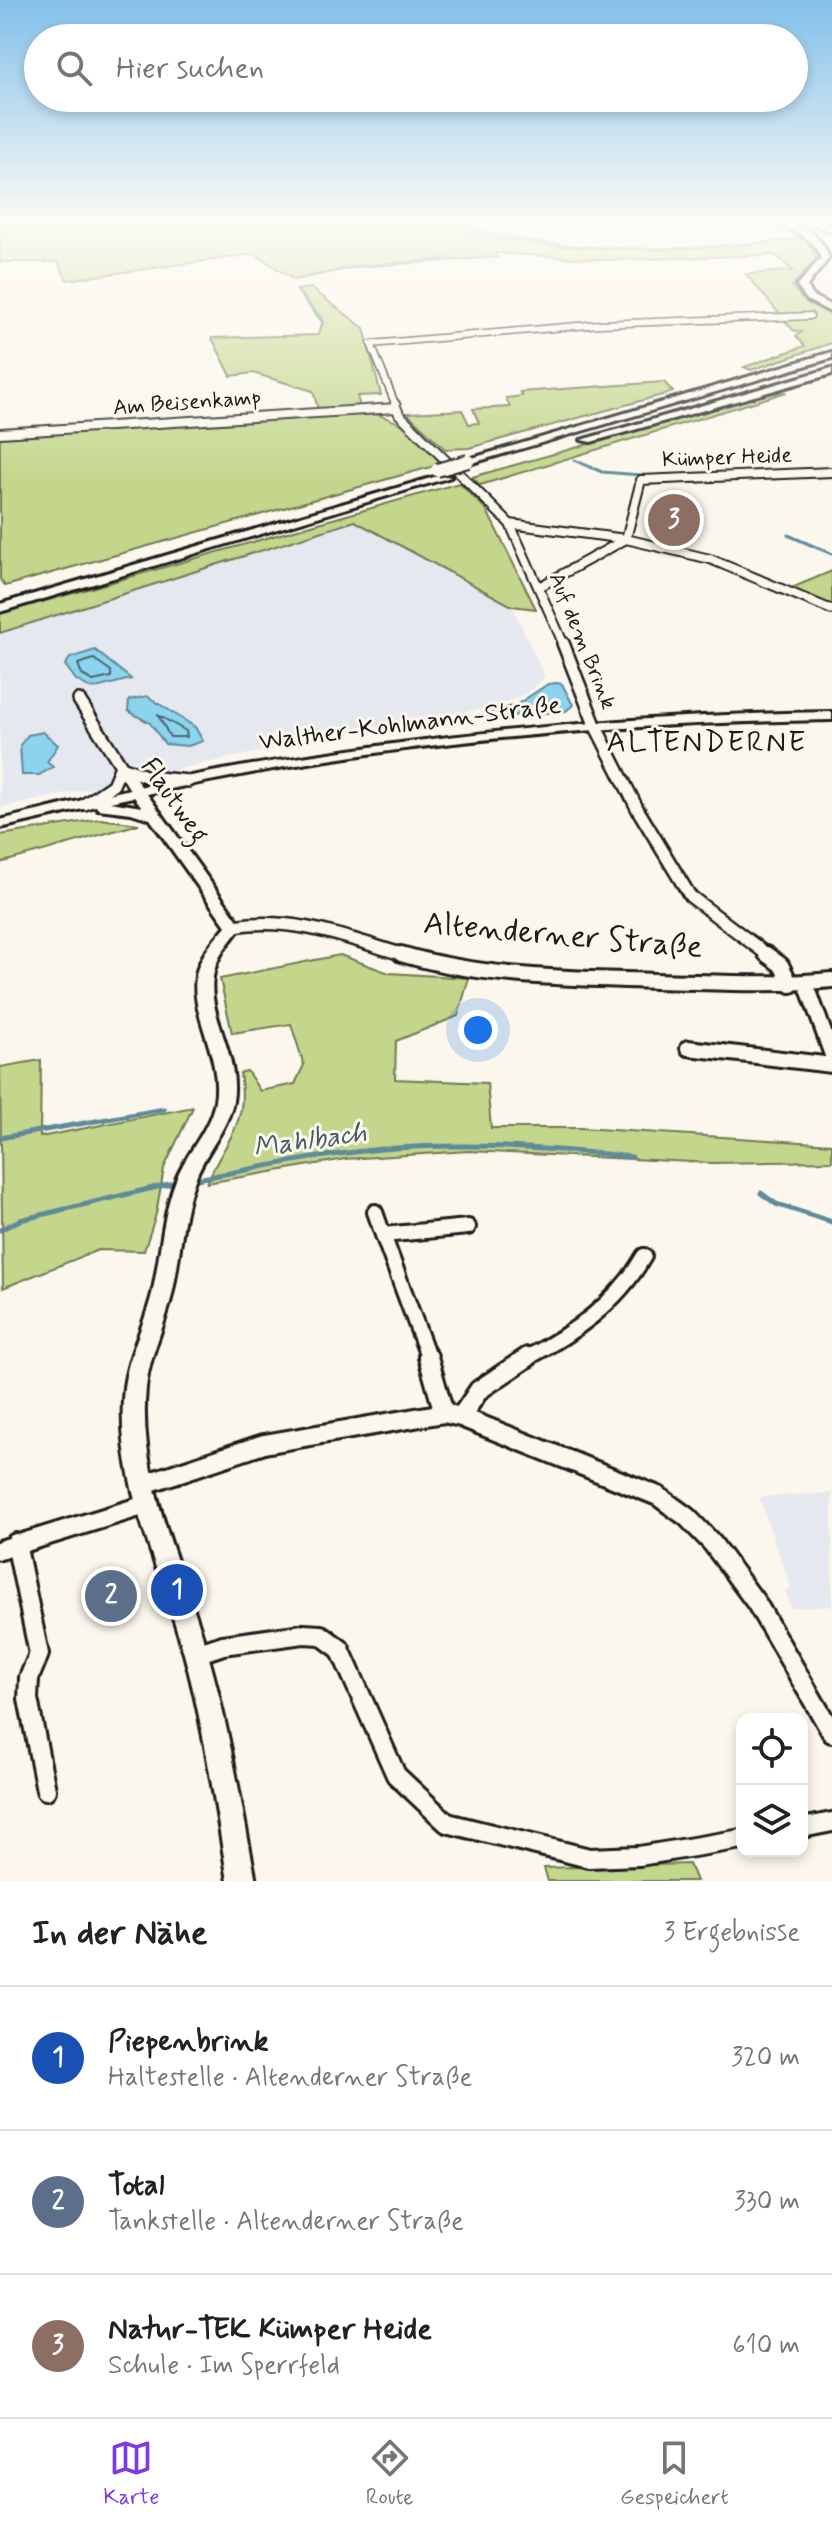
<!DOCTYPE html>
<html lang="de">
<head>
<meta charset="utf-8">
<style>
	:root { --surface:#fff; --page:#f2f2f2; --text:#222; --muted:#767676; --line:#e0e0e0; --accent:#7c3aed }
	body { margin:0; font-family:Mynerve,sans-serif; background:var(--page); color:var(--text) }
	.controls { position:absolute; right:24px; bottom:24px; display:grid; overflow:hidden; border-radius:16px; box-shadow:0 4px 12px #0003 }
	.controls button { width:72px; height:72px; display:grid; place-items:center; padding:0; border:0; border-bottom:2px solid var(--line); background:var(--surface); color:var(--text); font:40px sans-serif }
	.you { position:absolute; left:478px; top:1030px; width:28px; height:28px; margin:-20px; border:6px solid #fff; border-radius:50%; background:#1a73e8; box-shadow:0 0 0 12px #1a73e833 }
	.badge { display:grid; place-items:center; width:52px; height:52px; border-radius:50%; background:var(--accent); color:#fff; font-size:26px; font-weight:700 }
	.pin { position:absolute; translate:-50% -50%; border:4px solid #fff; box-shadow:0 2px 8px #0006 }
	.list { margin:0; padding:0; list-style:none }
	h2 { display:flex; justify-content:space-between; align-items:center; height:104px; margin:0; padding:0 32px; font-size:34px }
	h2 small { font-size:26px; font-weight:400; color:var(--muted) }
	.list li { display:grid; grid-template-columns:52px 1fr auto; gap:24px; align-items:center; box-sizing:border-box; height:144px; padding:0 32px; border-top:2px solid var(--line) }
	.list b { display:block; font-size:30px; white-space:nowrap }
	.list p { margin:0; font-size:26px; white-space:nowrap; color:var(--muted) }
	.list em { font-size:26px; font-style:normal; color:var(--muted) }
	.icon { flex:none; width:44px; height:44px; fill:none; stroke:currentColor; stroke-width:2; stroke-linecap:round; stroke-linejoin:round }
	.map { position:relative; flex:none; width:832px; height:1881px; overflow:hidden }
	.search { position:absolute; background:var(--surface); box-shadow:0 4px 12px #0003; left:24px; right:24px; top:24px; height:88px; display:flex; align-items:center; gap:20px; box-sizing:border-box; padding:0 28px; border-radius:44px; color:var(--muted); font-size:30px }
	.sheet { height:536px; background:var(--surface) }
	nav { display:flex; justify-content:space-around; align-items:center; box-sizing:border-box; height:112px; border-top:2px solid var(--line); background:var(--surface); font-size:22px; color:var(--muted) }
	nav a { display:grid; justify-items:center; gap:4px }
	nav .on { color:var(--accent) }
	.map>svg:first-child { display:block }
	.built { fill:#e5e8ee }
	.green { fill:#c3d68b; stroke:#707954; stroke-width:2 }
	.water { fill:#8cd3ed; stroke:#5f8a99; stroke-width:2 }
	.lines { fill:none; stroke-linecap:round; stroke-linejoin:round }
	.shore { stroke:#496570; stroke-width:2 }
	.stream-far2 { stroke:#5f8a99; stroke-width:2 }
	.stream-far1 { stroke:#5f8a99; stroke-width:3 }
	.stream { stroke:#5f8a99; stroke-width:5 }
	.minor-far4-casing { stroke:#1c1c1c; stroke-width:9 }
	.minor-far3-casing { stroke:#1c1c1c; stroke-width:12 }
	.minor-far2-casing { stroke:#1c1c1c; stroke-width:16 }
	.minor-far1-casing { stroke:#1c1c1c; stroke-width:20 }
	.minor-casing { stroke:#1c1c1c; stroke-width:24 }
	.major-casing { stroke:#1c1c1c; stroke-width:6 }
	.highway-casing { stroke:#1c1c1c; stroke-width:6 }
	.minor-far4 { stroke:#fbf7ec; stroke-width:6 }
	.minor-far3 { stroke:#fbf7ec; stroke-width:8 }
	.minor-far2 { stroke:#fbf7ec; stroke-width:11 }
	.minor-far1 { stroke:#fbf7ec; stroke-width:14 }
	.minor { stroke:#fbf7ec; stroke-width:18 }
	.major { fill:#fbf7ec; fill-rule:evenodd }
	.highway { fill:#fbf7ec; fill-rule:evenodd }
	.highway-bridge-casing { stroke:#1c1c1c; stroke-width:16; stroke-linecap:butt }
	.highway-bridge { stroke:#fbf7ec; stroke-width:12 }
	.labels { text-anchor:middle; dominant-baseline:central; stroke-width:6; stroke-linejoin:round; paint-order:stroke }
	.far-street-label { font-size:22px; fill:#1c1c1c; stroke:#fbf7ec }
	.street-label { font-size:26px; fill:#1c1c1c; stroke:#fbf7ec }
	.water-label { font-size:28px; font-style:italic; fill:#435c65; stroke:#fbf7ec }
	.quarter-label { font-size:30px; letter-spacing:2px; fill:#1c1c1c; stroke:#fbf7ec }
	.near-street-label { font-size:32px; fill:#1c1c1c; stroke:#fbf7ec }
</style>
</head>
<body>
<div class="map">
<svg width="832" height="1881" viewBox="0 0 832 1881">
	<rect width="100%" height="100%" fill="#fbf7ec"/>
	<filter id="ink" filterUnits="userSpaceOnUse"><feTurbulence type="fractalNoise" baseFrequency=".0125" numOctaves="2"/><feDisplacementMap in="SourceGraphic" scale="16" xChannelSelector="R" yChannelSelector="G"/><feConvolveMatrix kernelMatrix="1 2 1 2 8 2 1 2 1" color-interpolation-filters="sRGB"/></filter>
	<g filter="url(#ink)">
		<path class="built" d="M 355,521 L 512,606 L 545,677 L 525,694 L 498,706 L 345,733 L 0,808 L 0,633 Z
			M 832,1493 L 832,1606 L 791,1608 L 785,1590 L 791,1589 L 759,1497 Z"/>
		<path class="green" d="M 0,220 L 446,220 C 547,257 696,252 801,238 L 809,243 L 816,259 L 792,286 L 801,298 L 832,314 L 832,343 L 751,370 L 744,367 L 805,346 L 796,336 L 802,332 L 793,330 L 746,274 L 793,271 L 775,255 L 610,260 L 495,253 L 497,257 L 357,267 L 294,280 L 255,254 L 67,280 L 58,262 L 0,262 Z
			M 311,288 L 364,328 L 381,395 L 357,396 L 360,407 L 318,409 L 313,391 L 253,373 L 231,376 L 212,338 L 318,335 L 323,323 L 296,290 Z
			M 664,382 L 673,392 L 469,448 L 445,449 L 407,413 L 462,410 L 469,424 L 479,423 L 473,409 L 510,407 L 506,398 L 522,396 L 520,392 Z
			M 787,392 L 480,485 L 472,477 L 766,394 Z
			M 376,414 L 405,425 L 445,463 L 5,586 L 0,579 L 0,436 Z
			M 459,483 L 486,509 L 536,609 L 512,606 L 355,521 L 0,633 L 0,609 L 4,613 Z
			M 832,571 L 832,607 L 789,589 Z
			M 100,819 L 139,824 L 0,863 L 0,835 Z
			M 340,955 L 389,973 L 469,978 L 458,1016 L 396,1041 L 395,1079 L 487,1083 L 491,1128 L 581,1128 L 832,1144 L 832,1161 L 712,1163 L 469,1151 L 345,1159 L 207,1183 C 225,1139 249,1127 240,1073 L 247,1071 L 260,1091 L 295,1084 L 304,1065 L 291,1024 L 232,1033 L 220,979 Z
			M 41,1060 L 40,1137 L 193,1107 L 164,1168 L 156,1214 L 144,1251 L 98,1250 L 3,1288 L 0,1067 Z
			M 689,1864 L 696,1881 L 548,1881 L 544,1868 Z"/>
		<path class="water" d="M 95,650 L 131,679 L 92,689 L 76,680 L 65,665 L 70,658 Z
			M 556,683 L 562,684 L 573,705 L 566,711 L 487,718 L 485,714 L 516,705 L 548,684 Z
			M 147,696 L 195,727 L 203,741 L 188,746 L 165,744 L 150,723 L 128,711 L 129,700 Z
			M 43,732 L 58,745 L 47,762 L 53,767 L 39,775 L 22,775 L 20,745 L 28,735 Z"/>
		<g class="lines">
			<path class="shore" d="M 94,659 L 111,671 L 111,677 L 93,681 L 82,675 L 78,664 Z
				M 158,715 L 186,731 L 187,737 L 170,737 Z"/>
			<path class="stream-far2" d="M 422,220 C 450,225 478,236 506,240 C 606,255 708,250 808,239
				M 0,227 L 27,230
				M 31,230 L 83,220
				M 306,277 L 358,266 L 449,258
				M 298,291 L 323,320 L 319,331"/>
			<path class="stream-far1" d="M 574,460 L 602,472 L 641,475
				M 788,535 L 832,554"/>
			<path class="stream" d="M 0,1138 L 164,1109
				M 191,1180 C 259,1168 326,1153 395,1148 C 474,1143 554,1148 632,1157
				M 761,1193 L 776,1204 L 832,1222
				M 0,1230 L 20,1220 L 178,1182"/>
			<defs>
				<path id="minor-far4" d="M 396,406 L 371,344 L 600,324 L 810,316"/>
				<path id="minor-far3" d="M 395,404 L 399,414 L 510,524 L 564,645
					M 0,433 L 396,408
					M 510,524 L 626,539 L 710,559 L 832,610
					M 539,587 L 626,539 L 641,480 L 832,472"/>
				<path id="minor-far2" d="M 563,643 L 595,725 L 638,810 L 690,896 L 769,956
					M 79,700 L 138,792
					M 124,768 L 148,777 L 188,781
					M 85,804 L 113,785 L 121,766
					M 234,926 C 296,916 349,939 408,956"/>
				<path id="minor-far1" d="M 401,954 C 482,978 571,978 655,981 C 714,982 773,986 832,980
					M 766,954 L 781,965 L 791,985
					M 806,983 L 832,1055
					M 688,1048 L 832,1065
					M 375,1212 L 383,1235 L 468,1227
					M 383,1235 L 429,1359
					M 525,1359 C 572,1334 617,1304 644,1256"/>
				<path id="minor" d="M 428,1357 L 444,1413
					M 461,1417 L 479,1390 L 528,1357
					M 144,1484 L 264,1444 L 444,1413 L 461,1417 L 658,1496 L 687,1517 L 712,1543 L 757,1604 L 832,1733
					M 16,1543 L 39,1654 L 29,1678 L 28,1699 L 46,1790
					M 0,1550 L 149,1504
					M 196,1654 L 223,1645 L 303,1634 L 321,1635 L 340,1649 L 396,1775 L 447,1823 L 589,1858 L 639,1856 L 742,1839
					M 802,1828 L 832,1822"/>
				<path id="major" d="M 832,712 L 832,720 C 603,723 371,744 147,794 L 242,926 C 231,941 218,953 214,972 C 204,1013 241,1055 233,1101 C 228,1129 206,1151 196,1177 C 181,1215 181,1256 172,1295 C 165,1326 149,1356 146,1388 C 137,1480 183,1565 207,1651 C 229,1726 241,1804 256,1881 L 228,1881 C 215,1804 204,1726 183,1650 C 159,1564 114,1479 124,1387 C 128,1355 144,1326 152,1294 C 161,1255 162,1214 177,1177 C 188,1151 210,1129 215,1101 C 223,1055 187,1012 197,971 C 202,953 214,940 226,926 L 150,819 L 131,813 L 98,809 L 96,806 L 0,828 L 0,820 C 71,803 141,785 212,772 C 417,735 624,715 832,712 ZM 134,797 L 142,807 L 110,802 L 133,797 Z"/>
				<path id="highway" d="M 770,220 C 795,220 821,233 829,258 L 807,286 L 813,296 L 832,306 L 832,313 L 807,300 L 797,286 L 821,258 C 813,234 789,231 770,220 Z
					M 803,220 L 815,220 L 832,226 L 832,232 Z
					M 832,352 L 832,358 L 472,463 L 462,461 Z
					M 832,368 L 832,374 L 591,442 L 581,440 Z
					M 441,475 L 451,477 L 0,612 L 0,604 Z"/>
			</defs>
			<use href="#minor-far4" class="minor-far4-casing"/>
			<use href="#minor-far3" class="minor-far3-casing"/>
			<use href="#minor-far2" class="minor-far2-casing"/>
			<use href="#minor-far1" class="minor-far1-casing"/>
			<use href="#minor" class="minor-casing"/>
			<use href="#major" class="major-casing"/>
			<use href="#highway" class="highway-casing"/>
			<use href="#minor-far4" class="minor-far4"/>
			<use href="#minor-far3" class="minor-far3"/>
			<use href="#minor-far2" class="minor-far2"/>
			<use href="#minor-far1" class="minor-far1"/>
			<use href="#minor" class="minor"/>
			<use href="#major" class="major"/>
			<use href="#highway" class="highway"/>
			<defs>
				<path id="highway-bridge" d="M 437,470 L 468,461"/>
			</defs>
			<use href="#highway-bridge" class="highway-bridge-casing"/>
			<use href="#highway-bridge" class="highway-bridge"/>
		</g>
	</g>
	<linearGradient id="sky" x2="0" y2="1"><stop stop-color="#83c0ea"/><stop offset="0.46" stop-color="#fdfbf6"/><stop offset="1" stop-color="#fdfbf6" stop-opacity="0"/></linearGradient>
	<rect width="832" height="483" fill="url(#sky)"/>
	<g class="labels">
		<g class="far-street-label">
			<text transform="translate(187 403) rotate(-4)">Am Beisenkamp</text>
			<text transform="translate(727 458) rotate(-2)">Kümper Heide</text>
			<text transform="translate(582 641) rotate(68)">Auf dem Brink</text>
		</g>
		<g class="street-label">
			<text transform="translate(410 724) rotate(-7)">Walther-Kohlmann-Straße</text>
			<text transform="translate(174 801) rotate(55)">Flautweg</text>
		</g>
		<g class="water-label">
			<text transform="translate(310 1141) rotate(-8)">Mahlbach</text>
		</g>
		<g class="quarter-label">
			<text x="707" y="742">ALTENDERNE</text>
		</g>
		<g class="near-street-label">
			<text transform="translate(563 936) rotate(5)">Altenderner Straße</text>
		</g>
	</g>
</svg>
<div class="controls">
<button><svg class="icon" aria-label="locate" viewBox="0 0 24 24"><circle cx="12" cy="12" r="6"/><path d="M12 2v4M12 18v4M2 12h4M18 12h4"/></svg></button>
<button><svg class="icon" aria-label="layers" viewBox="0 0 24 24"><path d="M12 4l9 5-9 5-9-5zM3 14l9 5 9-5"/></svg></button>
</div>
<div class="you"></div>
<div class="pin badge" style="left:177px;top:1590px;background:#1a4fb4">1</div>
<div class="pin badge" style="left:111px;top:1596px;background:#5c6f8a">2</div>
<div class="pin badge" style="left:674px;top:520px;background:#8d6e63">3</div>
<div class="search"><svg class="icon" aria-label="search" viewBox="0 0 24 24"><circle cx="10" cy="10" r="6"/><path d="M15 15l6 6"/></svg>Hier suchen</div>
</div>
<section class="sheet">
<h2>In der Nähe<small>3 Ergebnisse</small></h2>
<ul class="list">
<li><span class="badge" style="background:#1a4fb4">1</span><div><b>Piepenbrink</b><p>Haltestelle · Altenderner Straße</p></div><em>320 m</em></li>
<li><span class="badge" style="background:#5c6f8a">2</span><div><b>Total</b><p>Tankstelle · Altenderner Straße</p></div><em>330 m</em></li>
<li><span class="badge" style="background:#8d6e63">3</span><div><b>Natur-TEK Kümper Heide</b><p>Schule · Im Sperrfeld</p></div><em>610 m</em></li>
</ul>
</section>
<nav>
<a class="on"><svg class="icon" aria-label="map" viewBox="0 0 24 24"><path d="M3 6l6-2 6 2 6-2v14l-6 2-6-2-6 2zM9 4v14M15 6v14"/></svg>Karte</a>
<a><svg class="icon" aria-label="directions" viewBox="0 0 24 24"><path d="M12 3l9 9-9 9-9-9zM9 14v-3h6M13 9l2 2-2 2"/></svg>Route</a>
<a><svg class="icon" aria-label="saved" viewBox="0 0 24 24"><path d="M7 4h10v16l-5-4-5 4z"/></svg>Gespeichert</a>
</nav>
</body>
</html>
